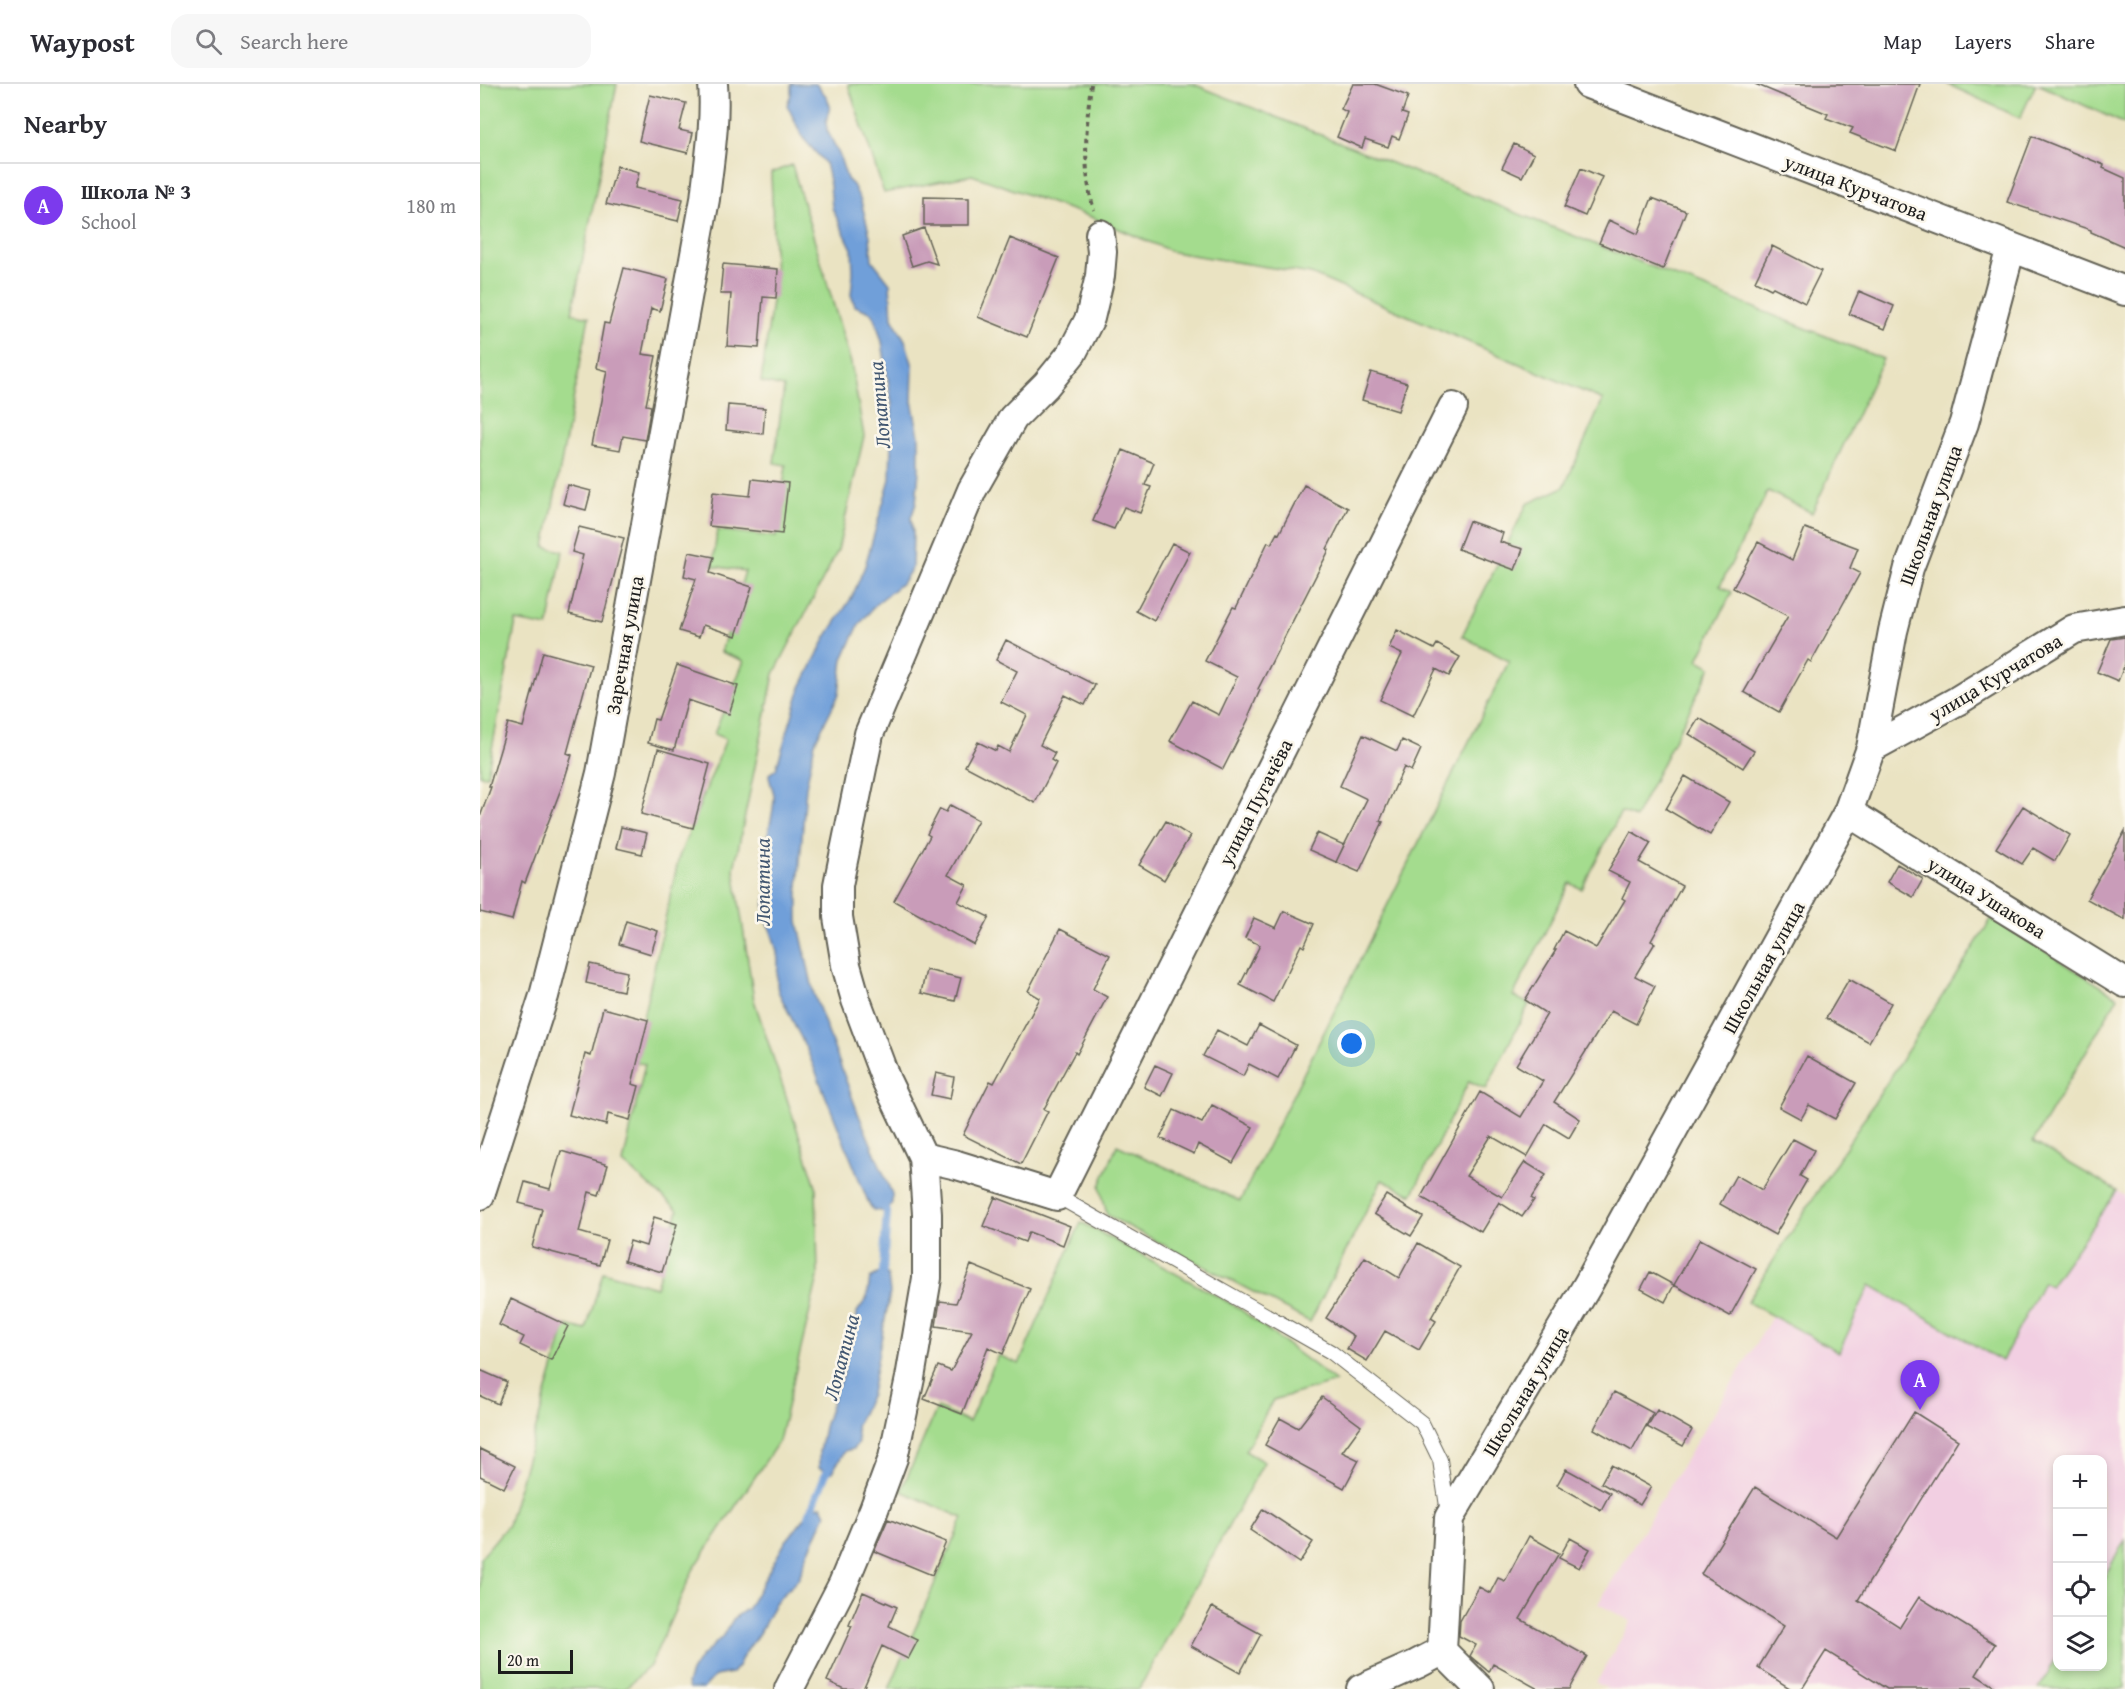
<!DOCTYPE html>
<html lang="en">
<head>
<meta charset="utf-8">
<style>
	:root { --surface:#fff; --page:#f7f7f7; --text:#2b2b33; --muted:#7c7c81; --line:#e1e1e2; --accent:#7c3aed }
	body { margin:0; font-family:"Gentium Book Plus",serif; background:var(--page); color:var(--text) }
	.controls { position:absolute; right:18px; bottom:18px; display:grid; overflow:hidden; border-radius:12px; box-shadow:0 3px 9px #0003 }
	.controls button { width:54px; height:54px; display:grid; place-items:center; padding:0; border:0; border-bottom:2px solid var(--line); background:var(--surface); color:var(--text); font:30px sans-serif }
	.scale { position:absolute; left:18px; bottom:15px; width:75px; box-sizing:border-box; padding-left:6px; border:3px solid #1c1c1c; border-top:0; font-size:16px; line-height:21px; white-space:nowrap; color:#1c1c1c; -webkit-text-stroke:4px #fbf7ec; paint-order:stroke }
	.you { position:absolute; left:872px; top:960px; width:21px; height:21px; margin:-15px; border:4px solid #fff; border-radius:50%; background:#1a73e8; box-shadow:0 0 0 9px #1a73e833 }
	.badge { display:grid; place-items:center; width:39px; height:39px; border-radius:50%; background:var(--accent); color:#fff; font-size:20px; font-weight:700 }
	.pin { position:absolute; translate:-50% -50px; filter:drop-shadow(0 2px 3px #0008) }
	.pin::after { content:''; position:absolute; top:32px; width:21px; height:18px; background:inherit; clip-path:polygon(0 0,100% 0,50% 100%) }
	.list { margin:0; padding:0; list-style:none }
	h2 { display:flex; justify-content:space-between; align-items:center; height:78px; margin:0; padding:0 24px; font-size:26px }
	h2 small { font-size:20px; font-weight:400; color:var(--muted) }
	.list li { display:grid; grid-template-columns:39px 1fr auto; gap:18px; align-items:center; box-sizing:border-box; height:84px; padding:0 24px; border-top:2px solid var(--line) }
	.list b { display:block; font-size:22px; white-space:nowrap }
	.list p { margin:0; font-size:20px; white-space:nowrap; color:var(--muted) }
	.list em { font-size:20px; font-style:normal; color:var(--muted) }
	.icon { flex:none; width:33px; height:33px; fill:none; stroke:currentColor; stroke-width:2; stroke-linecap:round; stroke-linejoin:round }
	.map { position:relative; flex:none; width:1645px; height:1605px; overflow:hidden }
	header { display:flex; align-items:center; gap:36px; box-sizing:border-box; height:84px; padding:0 30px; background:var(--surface); border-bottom:2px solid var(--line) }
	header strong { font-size:28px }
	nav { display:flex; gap:33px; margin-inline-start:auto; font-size:21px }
	.search { width:420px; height:54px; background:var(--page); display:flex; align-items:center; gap:15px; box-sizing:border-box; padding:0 21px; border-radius:18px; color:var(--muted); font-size:22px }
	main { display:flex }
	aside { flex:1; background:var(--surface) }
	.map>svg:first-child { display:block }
	.built { fill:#f2cfe2 }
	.green { fill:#a4dc8e; stroke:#607c55; stroke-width:1.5 }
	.water { fill:#709fd9; stroke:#465e7a; stroke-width:1.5 }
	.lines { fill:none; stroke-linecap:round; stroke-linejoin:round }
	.stream { stroke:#709fd9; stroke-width:8 }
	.building { fill:#c99cb9 }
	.lane-casing { stroke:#646256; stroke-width:16 }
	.street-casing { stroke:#646256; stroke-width:32 }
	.path { stroke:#646256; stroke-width:4; stroke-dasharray:4.5 4.5; stroke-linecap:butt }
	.lane { stroke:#fff; stroke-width:14 }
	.street { stroke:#fff; stroke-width:28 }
	.labels { text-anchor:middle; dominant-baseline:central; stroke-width:5; stroke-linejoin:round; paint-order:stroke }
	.street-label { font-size:20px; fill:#1c1c1c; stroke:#fbf7ec }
	.water-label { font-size:21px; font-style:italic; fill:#425771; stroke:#fbf7ec }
</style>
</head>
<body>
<header>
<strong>Waypost</strong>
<div class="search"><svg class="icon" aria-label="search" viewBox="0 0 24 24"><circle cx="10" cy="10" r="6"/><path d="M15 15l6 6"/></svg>Search here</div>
<nav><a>Map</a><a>Layers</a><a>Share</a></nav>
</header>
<main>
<aside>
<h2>Nearby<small></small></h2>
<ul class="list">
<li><span class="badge">A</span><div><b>Школа № 3</b><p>School</p></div><em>180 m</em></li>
</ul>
</aside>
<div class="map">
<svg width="1645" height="1605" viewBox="0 0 1645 1605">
	<rect width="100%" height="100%" fill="#fbf7ec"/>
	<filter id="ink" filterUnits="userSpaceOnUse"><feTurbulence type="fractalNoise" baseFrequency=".0167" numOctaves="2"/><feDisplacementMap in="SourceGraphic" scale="12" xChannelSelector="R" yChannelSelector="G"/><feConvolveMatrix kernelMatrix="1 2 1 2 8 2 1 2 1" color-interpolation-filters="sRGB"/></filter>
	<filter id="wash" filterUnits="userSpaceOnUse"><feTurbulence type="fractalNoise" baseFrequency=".008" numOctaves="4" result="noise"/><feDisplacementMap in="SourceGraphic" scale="24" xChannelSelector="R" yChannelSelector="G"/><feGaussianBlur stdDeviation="1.35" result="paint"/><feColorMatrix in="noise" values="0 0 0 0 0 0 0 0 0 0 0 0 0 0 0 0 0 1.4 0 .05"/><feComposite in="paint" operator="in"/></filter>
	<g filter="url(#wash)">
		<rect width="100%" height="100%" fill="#eae3c2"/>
		<path class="built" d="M 1637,1107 L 1645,1112 L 1645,1456 L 1623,1495 L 1622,1376 L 1578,1376 L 1577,1573 L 1559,1605 L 1128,1605 L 1116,1599 L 1151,1537 L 1118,1520 L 1292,1233 L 1358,1268 L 1390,1200 L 1522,1277 L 1563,1198 L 1570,1202 Z"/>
		<path class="green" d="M 0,0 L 137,0 L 92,229 L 109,233 L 65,463 L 83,467 L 68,543 L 36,537 L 7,692 L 0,691 Z
			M 368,0 L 713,0 L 1403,275 L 1332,429 L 1288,407 L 1240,502 L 1252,508 L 1218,576 L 1231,583 L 1155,734 L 1141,728 L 1102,805 L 1090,799 L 1033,912 L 1049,920 L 1006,1005 L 989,997 L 932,1111 L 902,1096 L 830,1238 L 627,1131 L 620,1102 L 637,1061 L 760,1117 L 1029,577 L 982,552 L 1047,420 L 1084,403 L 1123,316 L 831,190 L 693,168 L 611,133 L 492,91 L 404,109 Z
			M 1467,0 L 1556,0 L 1540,34 Z
			M 1558,0 L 1645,0 L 1645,40 Z
			M 312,81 L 371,279 L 384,352 L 358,466 L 294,590 L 254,785 L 274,916 L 336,1102 L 338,1193 L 299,1357 L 213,1486 L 170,1582 L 144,1605 L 0,1605 L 0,1474 L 28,1441 L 86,1241 L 106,1246 L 123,1188 L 176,1203 L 198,1126 L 143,1079 L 165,980 L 153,978 L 199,773 L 246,655 L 234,650 L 264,577 L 241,568 L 265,487 L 233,482 L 237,446 L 296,453 L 306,381 L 294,379 L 304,303 L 281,298 L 295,195 L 291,89 Z
			M 1512,834 L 1638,913 L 1553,1058 L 1637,1107 L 1570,1202 L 1563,1198 L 1522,1277 L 1390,1201 L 1359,1268 L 1267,1218 Z
			M 601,1138 L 757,1223 L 856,1298 L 793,1316 L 765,1367 L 784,1378 L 659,1605 L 409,1605 L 483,1434 L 421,1407 L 457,1324 L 489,1338 L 518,1271 L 539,1280 Z
			M 1645,1456 L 1645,1605 L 1559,1605 L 1577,1573 L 1578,1582 L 1622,1582 L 1623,1495 Z"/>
		<path class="water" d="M 311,0 L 336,0 L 347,13 L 350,22 L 346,38 L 347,46 L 359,70 L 367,95 L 373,101 L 381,117 L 390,152 L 392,176 L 410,199 L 412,234 L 425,256 L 433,282 L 432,317 L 439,352 L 439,387 L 436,419 L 431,434 L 433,449 L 432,484 L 423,498 L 396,520 L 379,541 L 363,575 L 359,610 L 335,658 L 326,703 L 318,803 L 318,837 L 334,910 L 378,1029 L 412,1110 L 412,1119 L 407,1128 L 393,1126 L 389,1120 L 327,966 L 298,907 C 295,895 300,882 297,869 C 293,842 275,828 292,801 L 290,786 L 284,780 C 284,756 294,734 294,713 C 294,705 289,699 289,690 L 296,685 L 321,603 L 346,553 L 372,513 L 385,482 L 410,395 L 412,321 L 402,258 L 395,234 L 390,228 L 375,222 L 371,211 L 373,189 L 372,165 L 352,124 L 350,101 L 345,79 L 323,54 L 307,21 L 311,10 Z
			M 403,1187 L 408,1192 L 410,1209 L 391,1310 L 376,1342 L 378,1359 L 373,1365 L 365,1367 L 352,1388 L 347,1388 L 339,1384 L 339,1368 L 344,1343 L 356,1305 L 364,1291 L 365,1274 L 376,1243 L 377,1228 L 387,1214 L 390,1194 Z
			M 342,1422 L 346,1430 L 327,1471 L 319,1494 L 295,1519 L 283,1543 L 262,1574 L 258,1582 L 252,1589 L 235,1592 L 223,1605 L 209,1605 L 207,1600 L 211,1588 L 220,1574 L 242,1553 L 254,1534 L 268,1524 L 306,1457 L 334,1423 Z"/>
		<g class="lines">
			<path class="stream" d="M 401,1197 L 403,1187 L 407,1128 L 403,1120
				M 329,1432 L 350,1379"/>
		</g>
		<g id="blocks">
			<path class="building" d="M 873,0 L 895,0 L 928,12 L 922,29 L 928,31 L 919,55 L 912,52 L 908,63 L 885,55 L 882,64 L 857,53 L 867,28 L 861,25 Z
				M 1275,0 L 1440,0 L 1416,67 L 1370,49 L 1373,44 L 1346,34 L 1348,30 Z
				M 170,11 L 206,19 L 199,46 L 213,49 L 208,69 L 159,57 Z
				M 1552,52 L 1624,81 L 1623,84 L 1645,94 L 1645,163 L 1611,148 L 1611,146 L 1527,118 Z
				M 1034,60 L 1054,70 L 1042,93 L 1022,84 Z
				M 137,82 L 159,88 L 155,104 L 203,115 L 198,137 L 126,120 Z
				M 1101,84 L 1122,93 L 1105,132 L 1084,123 Z
				M 444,113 L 489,114 L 489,141 L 444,141 Z
				M 1172,114 L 1206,127 L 1183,185 L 1119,159 L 1129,136 L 1158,150 Z
				M 444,144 L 457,180 L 447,177 L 432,182 L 422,152 Z
				M 530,154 L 579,174 L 547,253 L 498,233 Z
				M 1292,162 L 1341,187 L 1325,219 L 1293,203 L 1291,205 L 1275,197 Z
				M 243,180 L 298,185 L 296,214 L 283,213 L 279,264 L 247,262 L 251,210 L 240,210 Z
				M 144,184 L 188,195 L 180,227 L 171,224 L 162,270 L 176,272 L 166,321 L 171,322 L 165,356 L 143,352 L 140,366 L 112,361 L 127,287 L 116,284 L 124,239 L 129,240 Z
				M 1379,207 L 1414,222 L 1405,245 L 1369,230 Z
				M 891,288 L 927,299 L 918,327 L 882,316 Z
				M 248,321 L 285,324 L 283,350 L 246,346 Z
				M 643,366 L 674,379 L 665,401 L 671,403 L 660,429 L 644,423 L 634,445 L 613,437 Z
				M 272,395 L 308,399 L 302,450 L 229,442 L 233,408 L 270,412 Z
				M 88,401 L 111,407 L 106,426 L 83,420 Z
				M 824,401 L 868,424 L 847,465 L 849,466 L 778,605 L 780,606 L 769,631 L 770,632 L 743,685 L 690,657 L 712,617 L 739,631 L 757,593 L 725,577 L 753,523 L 756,524 L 788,458 L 791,460 L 797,449 L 799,450 Z
				M 989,437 L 1023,449 L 1020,458 L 1043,465 L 1035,486 L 978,465 Z
				M 99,443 L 144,454 L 122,538 L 89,530 L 103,471 L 92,468 Z
				M 1325,444 L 1378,464 L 1370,484 L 1380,489 L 1331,578 L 1328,576 L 1299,628 L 1264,608 L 1308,532 L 1253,504 L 1278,458 L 1312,476 Z
				M 692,459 L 710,468 L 674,537 L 656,527 Z
				M 209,468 L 234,473 L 230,489 L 272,503 L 256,552 L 223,541 L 219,553 L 199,547 L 216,495 L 204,492 Z
				M 917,546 L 954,565 L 957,560 L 980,573 L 969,592 L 956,585 L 933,632 L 900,616 L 922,570 L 909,564 Z
				M 1645,553 L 1645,580 L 1638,597 L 1617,588 L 1631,555 Z
				M 526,556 L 615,601 L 605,621 L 585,611 L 560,661 L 575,669 L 571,676 L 576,679 L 555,719 L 485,682 L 498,658 L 516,667 L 518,662 L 529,668 L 547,631 L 521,618 L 537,587 L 516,576 Z
				M 63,568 L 111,581 L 87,669 L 92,671 L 84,697 L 45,799 L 42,797 L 32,836 L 0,828 L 0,733 L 11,703 L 9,703 L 28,639 L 43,643 Z
				M 197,581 L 258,602 L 249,630 L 208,616 L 194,666 L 168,659 L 174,635 L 178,636 Z
				M 1219,634 L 1274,667 L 1263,684 L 1209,650 Z
				M 883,651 L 917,667 L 922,656 L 941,665 L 931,687 L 924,683 L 900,737 L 903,738 L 879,788 L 856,778 L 887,715 L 860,702 Z
				M 178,665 L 230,680 L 213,744 L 161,730 Z
				M 1205,692 L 1249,718 L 1230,751 L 1186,725 Z
				M 470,721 L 498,736 L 468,791 L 487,801 L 478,818 L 509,833 L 494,861 L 414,817 L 450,752 L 447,750 L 460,725 L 466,728 Z
				M 1543,722 L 1590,751 L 1575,777 L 1553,764 L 1542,780 L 1516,764 Z
				M 686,737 L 710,752 L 684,796 L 659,781 Z
				M 141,743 L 167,749 L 162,770 L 136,764 Z
				M 1151,747 L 1171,759 L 1159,778 L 1202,802 L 1171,857 L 1175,859 L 1155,892 L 1175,902 L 1156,940 L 1131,927 L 1074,1018 L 1100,1035 L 1089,1054 L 1066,1040 L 1047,1073 L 1011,1052 L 986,1092 L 1022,1113 L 1045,1078 L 1066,1091 L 1051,1114 L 1054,1116 L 1042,1133 L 1019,1118 L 1001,1148 L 941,1113 L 1000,1008 L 1041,1033 L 1063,997 L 1036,981 L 1067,930 L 1045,916 L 1076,866 L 1074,866 L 1084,847 L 1116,864 L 1145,816 L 1142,814 L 1150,798 L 1128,787 Z
				M 1645,747 L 1645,836 L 1607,815 Z
				M 837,749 L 864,761 L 856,778 L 829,766 Z
				M 1417,780 L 1443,795 L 1433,813 L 1407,798 Z
				M 804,827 L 834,840 L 824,863 L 821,861 L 793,918 L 760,901 L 780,861 L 765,854 L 774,834 L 796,844 Z
				M 146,837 L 178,847 L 171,870 L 139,860 Z
				M 580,845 L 630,871 L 613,905 L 627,913 L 597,970 L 595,968 L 564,1025 L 568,1027 L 541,1080 L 483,1051 L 510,997 L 514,999 L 560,914 L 548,907 Z
				M 110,880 L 147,888 L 143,907 L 106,899 Z
				M 446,886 L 481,894 L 475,917 L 441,909 Z
				M 1369,895 L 1411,919 L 1389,958 L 1346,934 Z
				M 123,924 L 168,936 L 152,1000 L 159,1002 L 150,1036 L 128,1030 L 126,1041 L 89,1031 L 105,970 L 111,972 Z
				M 779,941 L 816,961 L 798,995 L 769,980 L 763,992 L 723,972 L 737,946 L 768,962 Z
				M 1327,972 L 1376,999 L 1355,1035 L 1329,1021 L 1321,1035 L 1299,1023 Z
				M 675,981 L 693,989 L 682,1012 L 664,1003 Z
				M 456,989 L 474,993 L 470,1015 L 451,1011 Z
				M 732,1021 L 773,1043 L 753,1079 L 718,1060 L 714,1070 L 680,1054 L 694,1026 L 722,1039 Z
				M 1313,1055 L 1334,1066 L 1320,1092 L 1327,1096 L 1295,1151 L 1240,1120 L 1256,1091 L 1282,1106 Z
				M 81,1067 L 128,1081 L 119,1111 L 109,1108 L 99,1148 L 127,1156 L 120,1181 L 52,1163 L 62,1125 L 39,1119 L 45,1098 L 70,1105 Z
				M 906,1111 L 943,1133 L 931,1152 L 894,1130 Z
				M 515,1113 L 590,1142 L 583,1161 L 549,1148 L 545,1158 L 503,1142 Z
				M 174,1133 L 197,1140 L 182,1188 L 144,1177 L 150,1157 L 166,1162 Z
				M 1220,1155 L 1276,1185 L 1250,1232 L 1194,1201 Z
				M 938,1159 L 980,1183 L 951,1234 L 956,1237 L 939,1266 L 905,1247 L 887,1277 L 867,1265 L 874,1252 L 846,1234 L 885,1173 L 919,1194 Z
				M 491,1181 L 550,1205 L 523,1270 L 508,1263 L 482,1330 L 444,1315 L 458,1282 L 471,1287 L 492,1247 L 456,1242 L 460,1217 L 476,1219 Z
				M 1170,1188 L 1194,1201 L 1185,1218 L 1161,1205 Z
				M 31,1215 L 88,1242 L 71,1276 L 40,1261 L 44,1253 L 19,1241 Z
				M 0,1286 L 27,1298 L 18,1320 L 0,1312 Z
				M 1134,1308 L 1173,1329 L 1152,1367 L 1114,1345 Z
				M 842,1313 L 881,1342 L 862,1368 L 879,1376 L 864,1404 L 785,1361 L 800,1334 L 818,1344 Z
				M 1177,1326 L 1212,1346 L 1203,1362 L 1167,1343 Z
				M 1434,1328 L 1478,1356 L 1378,1516 L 1420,1543 L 1439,1513 L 1515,1560 L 1496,1591 L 1518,1605 L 1407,1605 L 1346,1567 L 1322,1605 L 1311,1605 L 1278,1584 L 1304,1542 L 1221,1490 L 1275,1403 L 1356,1453 Z
				M 0,1365 L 35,1382 L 24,1404 L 0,1392 Z
				M 1131,1381 L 1171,1403 L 1160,1421 L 1121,1399 Z
				M 1086,1385 L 1130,1409 L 1121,1426 L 1077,1401 Z
				M 783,1425 L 833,1458 L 819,1479 L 770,1446 Z
				M 408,1435 L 466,1458 L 452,1491 L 394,1467 Z
				M 1049,1452 L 1079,1469 L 1040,1535 L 1107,1572 L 1089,1605 L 1058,1605 L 1013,1580 L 1009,1588 L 990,1572 L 996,1561 L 979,1552 L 980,1537 L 999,1503 L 1010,1509 L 1018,1494 L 1025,1497 Z
				M 1090,1454 L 1110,1465 L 1099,1484 L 1079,1474 Z
				M 383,1508 L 417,1523 L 409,1542 L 438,1556 L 428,1575 L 402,1562 L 383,1605 L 364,1605 L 347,1597 L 372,1542 L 369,1541 Z
				M 732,1523 L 781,1550 L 760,1589 L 711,1562 Z"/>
		</g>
	</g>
	<g filter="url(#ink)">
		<use href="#blocks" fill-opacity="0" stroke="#646256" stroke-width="1.5"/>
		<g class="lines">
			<defs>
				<path id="lane" d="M 577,1112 L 851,1268 L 942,1339 L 960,1376 L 968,1429"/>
				<path id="street" d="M 1108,0 L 1645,207
					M 1391,664 L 1477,617 L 1594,545 L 1645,536
					M 1368,728 L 1645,899
					M 443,1073 L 477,1081 L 577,1112 L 973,323
					M 0,1111 L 64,912 L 121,689 L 225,115 C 229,77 236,38 233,0
					M 962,1567 L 1000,1605
					M 309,1605 L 363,1500 L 393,1428 L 413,1374 L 430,1294 L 447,1194 L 447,1130 L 443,1073 L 406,996 L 376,916 L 366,881 L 358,833 L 358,801 L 389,650 L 492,406 L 533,334 L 566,301 L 592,269 L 610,234 L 620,192 L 622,168 L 620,150
					M 881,1605 L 937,1580 L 962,1567 L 969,1434 L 1107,1202 L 1368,728 L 1391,664 L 1413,547 L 1429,484 L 1484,339 L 1531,163"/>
			</defs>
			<use href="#lane" class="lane-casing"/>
			<use href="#street" class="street-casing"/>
			<path class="path" d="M 611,0 C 606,42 602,85 614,126"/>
			<use href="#lane" class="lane"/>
			<use href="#street" class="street"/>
		</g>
	</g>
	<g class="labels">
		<g class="street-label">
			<text transform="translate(1376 103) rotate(21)">улица Курчатова</text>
			<text transform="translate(1450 431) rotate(-70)">Школьная улица</text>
			<text transform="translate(144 561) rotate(-80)">Заречная улица</text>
			<text transform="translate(1515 593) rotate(-31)">улица Курчатова</text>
			<text transform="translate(775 718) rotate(-63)">улица Пугачёва</text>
			<text transform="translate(1507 813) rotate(32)">улица Ушакова</text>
			<text transform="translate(1283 883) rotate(-61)">Школьная улица</text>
			<text transform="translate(1045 1307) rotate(-59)">Школьная улица</text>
		</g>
		<g class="water-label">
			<text transform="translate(399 321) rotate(-95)">Лопатина</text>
			<text transform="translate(282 798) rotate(-90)">Лопатина</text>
			<text transform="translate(361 1273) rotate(-75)">Лопатина</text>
		</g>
	</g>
</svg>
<div class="controls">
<button>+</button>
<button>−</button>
<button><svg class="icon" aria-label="locate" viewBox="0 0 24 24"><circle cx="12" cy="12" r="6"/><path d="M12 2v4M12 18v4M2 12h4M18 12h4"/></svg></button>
<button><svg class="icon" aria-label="layers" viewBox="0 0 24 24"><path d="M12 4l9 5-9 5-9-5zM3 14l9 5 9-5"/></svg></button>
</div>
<div class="scale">20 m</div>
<div class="you"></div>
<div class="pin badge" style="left:1440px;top:1326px">A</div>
</div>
</main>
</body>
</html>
